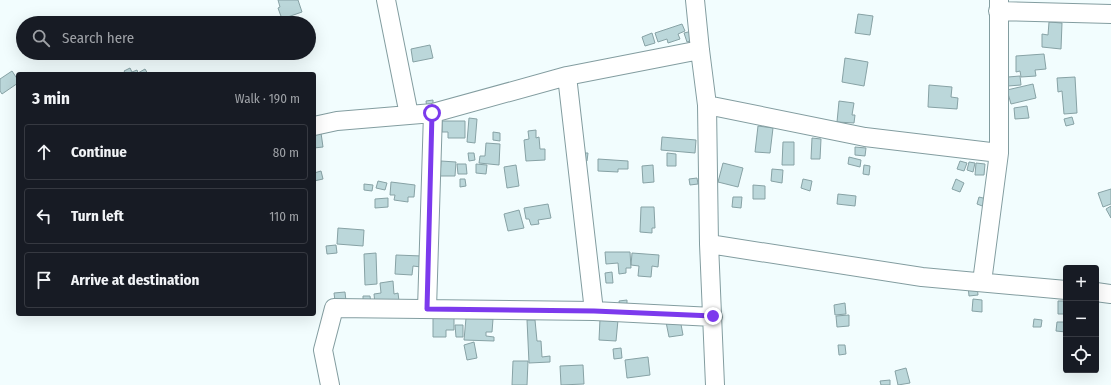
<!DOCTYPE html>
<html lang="en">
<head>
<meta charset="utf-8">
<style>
	:root { --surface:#171b24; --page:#242831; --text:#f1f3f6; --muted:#9ea1a6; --line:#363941 }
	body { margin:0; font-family:"Fira Sans Condensed",sans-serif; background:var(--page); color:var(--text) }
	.controls { position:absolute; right:12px; bottom:12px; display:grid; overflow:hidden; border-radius:4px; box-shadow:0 4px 16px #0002 }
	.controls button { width:36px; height:36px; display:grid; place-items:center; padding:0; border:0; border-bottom:1px solid var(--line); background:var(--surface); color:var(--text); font:20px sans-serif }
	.stop { position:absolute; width:12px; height:12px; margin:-9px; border:3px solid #7c3aed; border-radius:50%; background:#fff }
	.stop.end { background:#7c3aed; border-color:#fff; box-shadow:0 1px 4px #0008 }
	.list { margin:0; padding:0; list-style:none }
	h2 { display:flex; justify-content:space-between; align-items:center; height:52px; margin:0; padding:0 16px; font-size:17px }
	h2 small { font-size:13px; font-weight:400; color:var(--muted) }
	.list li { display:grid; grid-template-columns:26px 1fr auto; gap:12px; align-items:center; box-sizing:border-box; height:56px; margin:0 8px 8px; padding:0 8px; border:1px solid var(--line); border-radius:4px }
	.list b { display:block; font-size:15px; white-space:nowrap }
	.list em { font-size:13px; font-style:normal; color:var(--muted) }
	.icon { flex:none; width:22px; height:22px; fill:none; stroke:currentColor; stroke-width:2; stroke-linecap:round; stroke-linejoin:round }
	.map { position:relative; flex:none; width:1111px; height:385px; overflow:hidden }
	.search { position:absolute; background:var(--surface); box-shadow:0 4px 16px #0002; left:16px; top:16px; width:300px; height:44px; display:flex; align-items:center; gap:10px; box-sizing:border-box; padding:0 14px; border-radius:22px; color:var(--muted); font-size:15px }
	.panel { position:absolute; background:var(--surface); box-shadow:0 4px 16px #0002; left:16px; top:72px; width:300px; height:244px; border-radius:4px }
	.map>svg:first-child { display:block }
	.building { fill:#bbd7da; stroke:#87a2a5 }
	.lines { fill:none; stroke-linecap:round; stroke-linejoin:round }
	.minor-casing { stroke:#839da0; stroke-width:20 }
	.minor { stroke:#fff; stroke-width:18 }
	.route { stroke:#7c3aed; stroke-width:5 }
</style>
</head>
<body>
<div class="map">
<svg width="1111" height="385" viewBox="0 0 1111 385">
	<rect width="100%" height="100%" fill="#f2fdfe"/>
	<path class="building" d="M 278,0 L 298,0 L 302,12 L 282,19 L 278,8 L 280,7 Z
		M 858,14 L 873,16 L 870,35 L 855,33 Z
		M 1049,22 L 1062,23 L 1061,49 L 1042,47 L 1042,34 L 1048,35 Z
		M 682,24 L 685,31 L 678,34 L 680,39 L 668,43 L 667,39 L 658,42 L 655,33 Z
		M 692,31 L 695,39 L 687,42 L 684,33 Z
		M 652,33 L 655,43 L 645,46 L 642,37 Z
		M 430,45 L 433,58 L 413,62 L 411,49 Z
		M 1044,54 L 1046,69 L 1035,70 L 1036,76 L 1021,77 L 1020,71 L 1016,72 L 1016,56 Z
		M 845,58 L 868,62 L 864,86 L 842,82 Z
		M 130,68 L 132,72 L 137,70 L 138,73 L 145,69 L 148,74 L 126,74 L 124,71 Z
		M 12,71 L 18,80 L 18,83 L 2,94 L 0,91 L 0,79 Z
		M 1020,76 L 1021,85 L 1008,86 L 1008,77 Z
		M 1075,77 L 1077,113 L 1064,114 L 1062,91 L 1058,92 L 1057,78 Z
		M 1033,84 L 1036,98 L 1011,104 L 1007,90 Z
		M 929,85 L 952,87 L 951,97 L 958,98 L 957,109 L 928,107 Z
		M 433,100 L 433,108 L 427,109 L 426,101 Z
		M 839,101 L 854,103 L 852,115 L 855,115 L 854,123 L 837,122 Z
		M 1027,106 L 1029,118 L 1015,119 L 1014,108 Z
		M 1072,117 L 1074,124 L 1066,126 L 1064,119 Z
		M 469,118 L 477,119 L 475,143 L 467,142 Z
		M 442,121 L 465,121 L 465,138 L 448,138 L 448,132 L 442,132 Z
		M 758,126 L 773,128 L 770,153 L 755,152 Z
		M 536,130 L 536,138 L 539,137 L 540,149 L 545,149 L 545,160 L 526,161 L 524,140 L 529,139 L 528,131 Z
		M 493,132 L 500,133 L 500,141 L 493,140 Z
		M 321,133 L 323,147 L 314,148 L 314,134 Z
		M 662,137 L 696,140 L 695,153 L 661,150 Z
		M 812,138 L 821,139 L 820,159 L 811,159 Z
		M 783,142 L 794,142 L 794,165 L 782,165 Z
		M 486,143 L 500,144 L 499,165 L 479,163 L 480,156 L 485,156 Z
		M 855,147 L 866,148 L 865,156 L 855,155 Z
		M 468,153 L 474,153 L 475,160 L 469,161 Z
		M 582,153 L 588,153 L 587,161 L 582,161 Z
		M 667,153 L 676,154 L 676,166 L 667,166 Z
		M 849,157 L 861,160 L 860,167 L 848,164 Z
		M 598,159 L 628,161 L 628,169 L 618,169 L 618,172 L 598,171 Z
		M 441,161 L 456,162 L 455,176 L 440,176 Z
		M 960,161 L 967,163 L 964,171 L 957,169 Z
		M 969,162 L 975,163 L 973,172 L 967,170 Z
		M 723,163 L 743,168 L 738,187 L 718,182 Z
		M 976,163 L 985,164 L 984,175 L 975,175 Z
		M 457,164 L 466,164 L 467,174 L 458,174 Z
		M 476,164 L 487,165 L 486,174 L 476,173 Z
		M 516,165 L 519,186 L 507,188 L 504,167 Z
		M 653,165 L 654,182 L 643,183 L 642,166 Z
		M 864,165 L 870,166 L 869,175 L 863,174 Z
		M 772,169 L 783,170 L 782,183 L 771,181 Z
		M 321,171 L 323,179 L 314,181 L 314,173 Z
		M 697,178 L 698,184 L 690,185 L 689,179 Z
		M 460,179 L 465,179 L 466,186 L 460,187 Z
		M 803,179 L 812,181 L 810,191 L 801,188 Z
		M 956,179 L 964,183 L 960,192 L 952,189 Z
		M 378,181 L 387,183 L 385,190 L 376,188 Z
		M 391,182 L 415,185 L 414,197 L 408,197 L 408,202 L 394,200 L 395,195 L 390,195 Z
		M 364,184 L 373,185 L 372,191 L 364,190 Z
		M 753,185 L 765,186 L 765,199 L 753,199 Z
		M 1111,189 L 1111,204 L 1103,207 L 1098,193 Z
		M 838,194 L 856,196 L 855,206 L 837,204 Z
		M 733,197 L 742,197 L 741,208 L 732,207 Z
		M 979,197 L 987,199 L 985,207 L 977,204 Z
		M 388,198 L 388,207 L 375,208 L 375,199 Z
		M 548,204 L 551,218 L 538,220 L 539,224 L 531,225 L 529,219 L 526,219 L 524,208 Z
		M 1111,206 L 1111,218 L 1106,209 Z
		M 641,207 L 654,207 L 655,228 L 652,228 L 652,233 L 640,232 Z
		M 519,210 L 524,228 L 508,231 L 504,214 Z
		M 338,228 L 364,230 L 363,246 L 337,244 Z
		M 336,245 L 337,253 L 327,254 L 326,246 Z
		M 605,252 L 630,252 L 631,268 L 626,268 L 626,273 L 619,274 L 618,263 L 606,264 Z
		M 376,253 L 377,284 L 365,285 L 364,254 Z
		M 632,253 L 659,255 L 658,267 L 652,266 L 651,277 L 638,276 L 639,266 L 631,265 Z
		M 396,255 L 422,256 L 421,267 L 413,266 L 412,275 L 395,274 Z
		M 612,272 L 613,283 L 606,283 L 605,273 Z
		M 393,281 L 394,294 L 398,293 L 399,301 L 375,304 L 374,294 L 381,293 L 380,283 Z
		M 977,285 L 978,295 L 969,296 L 968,286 Z
		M 345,292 L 346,301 L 335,301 L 334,293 Z
		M 363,296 L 370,296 L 371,304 L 363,304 Z
		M 973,299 L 982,300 L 982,312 L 972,311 Z
		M 627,300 L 627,308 L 620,308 L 619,301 Z
		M 1058,301 L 1066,301 L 1066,314 L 1058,314 Z
		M 845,303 L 846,314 L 835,315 L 834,305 Z
		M 433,314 L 454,314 L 454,330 L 446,330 L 446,337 L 433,337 Z
		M 849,315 L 849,326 L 837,327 L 836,316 Z
		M 466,318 L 493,319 L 492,332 L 486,332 L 486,336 L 494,337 L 494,341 L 464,340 Z
		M 600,319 L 618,320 L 616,341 L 599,340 Z
		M 680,319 L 683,335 L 669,337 L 666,322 Z
		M 1034,319 L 1042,320 L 1041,327 L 1033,327 Z
		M 527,320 L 535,320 L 537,341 L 541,341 L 542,357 L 550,356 L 550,362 L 529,363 Z
		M 1057,322 L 1066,322 L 1066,332 L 1056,331 Z
		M 455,325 L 463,325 L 463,337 L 456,337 Z
		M 474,342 L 477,358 L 467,360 L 464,345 Z
		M 838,345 L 845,345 L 846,354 L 839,355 Z
		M 621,348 L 622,358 L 614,359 L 613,349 Z
		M 648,357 L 650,375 L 627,378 L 625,360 Z
		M 513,361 L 528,361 L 527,385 L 512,385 Z
		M 583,365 L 584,384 L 561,385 L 560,366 Z
		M 906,368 L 910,383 L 898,385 L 895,371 Z
		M 890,380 L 890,385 L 881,385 L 880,381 Z"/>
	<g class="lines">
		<defs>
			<path id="minor" d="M 386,0 L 409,115
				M 695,0 L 700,50 L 707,105 L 709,244 L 715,385
				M 998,11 L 1111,14
				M 567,76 L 594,311
				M 707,105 L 865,137 L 999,153
				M 314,126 L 337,121 L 433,113 L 567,76 L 700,50
				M 709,244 L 922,277 L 1066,290
				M 982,282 L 999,153 L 999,0
				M 1096,292 L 1111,294
				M 427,309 L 433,113
				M 330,385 L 323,350 L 334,308 L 594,311 L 713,317"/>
		</defs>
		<use href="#minor" class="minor-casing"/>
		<use href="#minor" class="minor"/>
	</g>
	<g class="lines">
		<path class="route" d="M 432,113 L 427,309 L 594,311 L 713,316"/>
	</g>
</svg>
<div class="controls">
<button>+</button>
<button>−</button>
<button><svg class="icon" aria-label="locate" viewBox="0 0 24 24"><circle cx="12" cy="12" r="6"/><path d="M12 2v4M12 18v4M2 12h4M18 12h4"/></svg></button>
</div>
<div class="stop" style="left:432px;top:113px"></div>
<div class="stop end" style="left:713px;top:316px"></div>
<div class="search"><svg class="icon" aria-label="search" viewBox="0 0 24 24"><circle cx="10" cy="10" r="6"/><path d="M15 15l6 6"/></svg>Search here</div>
<section class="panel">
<h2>3 min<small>Walk · 190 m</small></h2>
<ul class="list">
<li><svg class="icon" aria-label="ahead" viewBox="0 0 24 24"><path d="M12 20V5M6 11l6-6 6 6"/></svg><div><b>Continue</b></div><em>80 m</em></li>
<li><svg class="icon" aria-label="left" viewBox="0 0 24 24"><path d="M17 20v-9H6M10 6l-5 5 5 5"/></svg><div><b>Turn left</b></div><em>110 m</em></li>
<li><svg class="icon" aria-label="arrive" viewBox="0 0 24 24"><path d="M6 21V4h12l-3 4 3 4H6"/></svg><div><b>Arrive at destination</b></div></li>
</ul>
</section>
</div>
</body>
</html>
